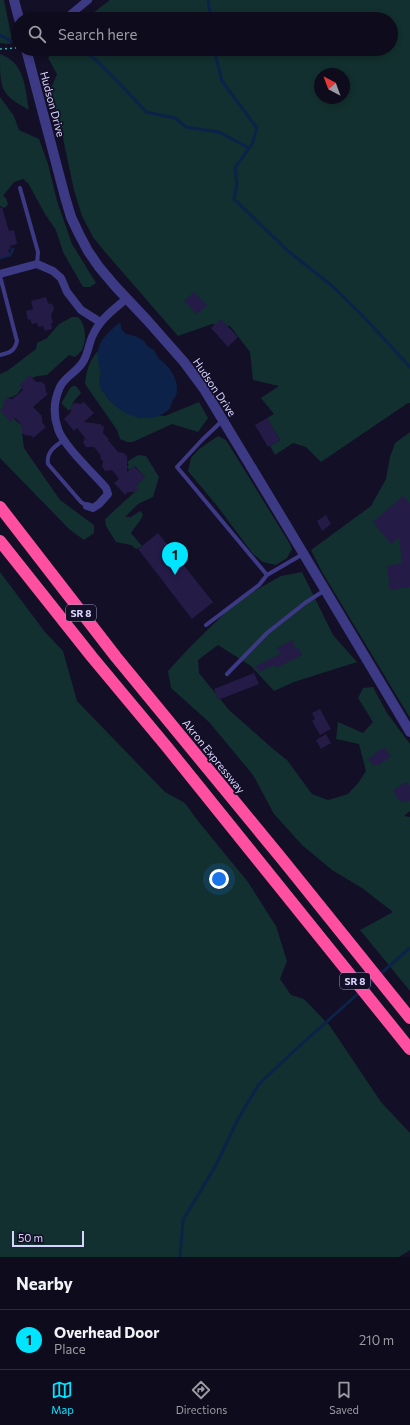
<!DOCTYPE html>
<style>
body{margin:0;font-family:Commissioner,sans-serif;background:#1c1929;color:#f1f3f6}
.compass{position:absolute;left:314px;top:68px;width:36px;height:36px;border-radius:50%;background:#0e0b1c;box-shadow:0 2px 6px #0003;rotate:319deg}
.scale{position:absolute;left:12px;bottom:10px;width:72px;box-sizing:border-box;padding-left:4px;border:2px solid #d9d4ff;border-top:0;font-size:11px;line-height:14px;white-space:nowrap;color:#d9d4ff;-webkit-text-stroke:3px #130f26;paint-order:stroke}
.you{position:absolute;left:219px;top:879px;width:14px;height:14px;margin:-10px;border:3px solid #fff;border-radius:50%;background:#1a73e8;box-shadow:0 0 0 6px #1a73e833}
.badge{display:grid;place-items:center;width:26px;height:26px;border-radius:50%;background:#00e5ff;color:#111;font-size:13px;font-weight:700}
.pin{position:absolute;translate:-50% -33px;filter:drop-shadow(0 1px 2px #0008)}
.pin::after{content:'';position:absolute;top:21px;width:14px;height:12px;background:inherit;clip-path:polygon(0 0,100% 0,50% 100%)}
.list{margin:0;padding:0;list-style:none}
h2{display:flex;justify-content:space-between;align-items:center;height:52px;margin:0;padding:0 16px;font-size:17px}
h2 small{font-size:13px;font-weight:400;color:#9b9ba3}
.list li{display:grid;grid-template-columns:26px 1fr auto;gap:12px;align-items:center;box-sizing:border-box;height:60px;padding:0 16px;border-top:1px solid #2e2b3b}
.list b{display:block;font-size:15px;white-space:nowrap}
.list p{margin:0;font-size:13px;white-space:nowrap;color:#9b9ba3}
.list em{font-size:13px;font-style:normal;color:#9b9ba3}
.icon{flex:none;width:22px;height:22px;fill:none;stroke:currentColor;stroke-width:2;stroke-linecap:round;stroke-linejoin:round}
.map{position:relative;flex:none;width:410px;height:1257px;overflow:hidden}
.search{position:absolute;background:#0e0b1c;box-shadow:0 2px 6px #0003;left:12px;right:12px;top:12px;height:44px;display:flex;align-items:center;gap:10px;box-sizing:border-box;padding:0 14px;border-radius:22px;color:#9b9ba3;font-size:15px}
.sheet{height:112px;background:#0e0b1c}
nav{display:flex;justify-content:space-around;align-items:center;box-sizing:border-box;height:56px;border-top:1px solid #2e2b3b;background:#0e0b1c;font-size:11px;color:#9b9ba3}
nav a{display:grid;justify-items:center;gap:2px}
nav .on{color:#00e5ff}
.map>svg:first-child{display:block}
.green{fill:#12302f;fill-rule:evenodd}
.water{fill:#0c2248}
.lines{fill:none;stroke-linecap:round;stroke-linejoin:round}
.stream{stroke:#0c2248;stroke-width:3}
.building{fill:#241b47}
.path{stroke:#2fb8b0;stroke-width:1.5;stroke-dasharray:2 3;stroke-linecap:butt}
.service{stroke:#3d3a85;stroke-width:4}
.minor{stroke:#3d3a85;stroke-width:8}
.tertiary{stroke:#3d3a85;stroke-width:10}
.motorway{stroke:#ff4fa3;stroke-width:12}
.labels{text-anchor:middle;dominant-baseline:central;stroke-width:3.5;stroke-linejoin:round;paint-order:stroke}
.shield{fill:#130f26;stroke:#9e99be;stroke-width:1}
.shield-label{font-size:10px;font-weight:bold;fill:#d9d4ff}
.street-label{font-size:11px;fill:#d9d4ff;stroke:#130f26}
</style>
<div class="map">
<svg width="410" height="1257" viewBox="0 0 410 1257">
<rect width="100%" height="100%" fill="#130f26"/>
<path class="green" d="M0 0H4L11 35V42L10 44 0 43Z
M110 0H410V403H408L321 462 306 447 293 443 275 455 270 446 280 440 267 418 274 414 261 398 279 386 253 380 250 352 230 326 212 324 178 336 105 252 93 237 82 216 74 190 61 129 50 91 57 74 48 58 55 49H391V19H85ZM320 74H344V98H320Z
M0 54C25 63 25 87 29 110 0 94 0 89 0 54Z
M0 97 14 116 19 130 39 139 48 164 57 201 72 244 96 283 90 287H83L63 252 56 230 45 214 28 183 26 182 24 179 14 182 3 196 6 198 8 204 5 208 0 206Z
M72 317H78C86 325 87 340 82 350 80 353 77 355 75 357L69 355 47 375 37 376 25 381C22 390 17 397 7 398V417L14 419 24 427 22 433 24 448 60 500 94 525V533L84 540 69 529 0 458V374L7 371 36 349 37 343 47 338 59 324Z
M98 351 101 375 99 380C103 397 113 406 129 413 133 415 138 418 143 418 151 418 157 415 165 416L199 402 208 418 198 432 172 424 133 442H127L120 439 117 430 85 384C86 373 89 360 98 351Z
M73 386H76L81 393 74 401 70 410H68L62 404V402L70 388Z
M410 432V718L322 572 311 550 371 506 386 479 390 457 395 443Z
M218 436 226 440 290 544 292 549 287 558 276 565 263 562 253 554 218 507 188 471 191 458 199 449Z
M138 455 146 456 159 477 153 497 138 504 125 517H131L140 511 143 514C141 522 135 526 131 533L142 546 136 549 131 545 116 542 106 526 105 519C116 509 127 499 137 490V485L145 477 135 466 129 470 127 467 129 465 127 462Z
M0 572 45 632 63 651 77 701 165 792 185 803 198 821 248 882 276 926 287 961 280 979 291 995 304 999 330 1026 381 1102 410 1133V1250L399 1257H0Z
M302 572 333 635 357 662 294 682 274 691 251 666 218 645 198 660 199 673 229 710 272 748 287 760 312 794 328 800 348 794 359 782 366 771 359 744 336 739 338 722 363 733 373 722 358 698 363 688 373 687 387 713 410 744V811L404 816 410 817V991L360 930 393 912 362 888 332 870 302 845 274 814 253 775 209 722 171 688 168 671 189 648 237 601 281 576Z"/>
<path class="water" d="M120 322 122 330 126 334C133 335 140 337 145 342 147 345 146 345 149 347 151 349 152 348 154 350 157 355 158 359 163 362 171 369 178 380 177 391 177 395 175 397 173 400 171 404 171 409 166 412 146 426 119 414 107 397 101 389 96 384 101 375 100 368 97 360 98 353 98 340 111 330 120 322Z"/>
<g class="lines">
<path class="stream" d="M208 0 211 19
M0 35 11 41
M82 49 96 60 124 88 146 112 175 118 186 127 219 132 249 148
M214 49 222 81 257 128 252 144 235 168 237 184 234 199 288 251 331 285 362 315 410 367
M50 51H61L66 49
M0 258 10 255 13 249
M378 976 410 948
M365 988 374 980
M180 1257 183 1220 216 1165 237 1121 259 1084 294 1051 361 991"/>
</g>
<path class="building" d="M2 207 9 231 14 230 17 244 10 246 11 249 8 250 10 255 0 258V208Z
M194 292 207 305 197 314 184 301Z
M46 297 48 303 53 305 54 309 51 315 53 323H51L52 329 45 331 43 326 38 327 37 323 32 324 30 319 28 320 26 311 33 309 31 301Z
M221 319 238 337 228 347 211 328Z
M30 375 36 382H42L45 385 46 392 48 394 33 407 42 416V422L46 427 33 438 32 436 25 435 22 433V425L15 418 11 422 0 410 3 407 4 401 7 398 12 399 23 390 19 385Z
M84 402 94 413 84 422 100 424 104 427 103 433 109 439 108 440 118 452 124 453 127 456V472L134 466 145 477 138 484 137 490 134 492H128L125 495 114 483 119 479 112 470 105 471 102 467 103 461 100 458 101 456 94 447H86L83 443 85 438 77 428 74 431 64 419 71 412V406L75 403 81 404Z
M267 418 280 440 268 447 255 425Z
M403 496 410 504V587L390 590 387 566 402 563 399 538 391 544 373 522Z
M326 515 331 524 322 531 317 521Z
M158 533 213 602 192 619 138 549Z
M292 640 296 649 299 648 302 655 276 668 274 665 259 672 256 666 280 654 277 648Z
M254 673 259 684 218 700 214 689Z
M320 709 331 729 320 735 312 721 315 719 312 713Z
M326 734 331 743 321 749 316 740Z
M382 748 383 749 385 748 391 756 379 765 378 764 374 766 368 759Z
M407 782 410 787V800L405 803 403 800 400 802 393 790Z"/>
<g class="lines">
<path class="path" d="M0 49 16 48"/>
<path class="service" d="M20 188 38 252 37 264
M0 276 17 341C15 351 9 353 0 355
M222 421 202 440 177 467 267 575 303 554
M64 440C55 446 46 452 48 464L81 502 87 506
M206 625 259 585 267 575
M227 674 267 633 305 603 325 590"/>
<path class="minor" d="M65 19 88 0
M0 274 37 264 53 271 61 278 67 292 81 310 100 322
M87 506 93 508 99 504 108 494 106 488C94 474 63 445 58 429 53 415 54 400 60 387 65 376 79 371 84 360 88 353 89 344 92 337 99 320 113 310 126 299"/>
<path class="tertiary" d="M14 0 19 19
M26 49 65 197 71 217 79 234 88 251 99 267 115 286 147 320 184 362 204 389 288 528 410 732"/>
<path class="motorway" d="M0 507 116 657 282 859 410 1018
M0 541 92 657 167 747 410 1049"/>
</g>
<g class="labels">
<g class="shield">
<rect x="66" y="605" width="30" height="16" rx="3"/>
<rect x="340" y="973" width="30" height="16" rx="3"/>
</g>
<g class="shield-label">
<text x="81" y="613">SR 8</text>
<text x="355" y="981">SR 8</text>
</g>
<g class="street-label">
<text transform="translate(53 104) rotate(75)">Hudson Drive</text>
<text transform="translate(215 387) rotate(56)">Hudson Drive</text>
<text transform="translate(214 756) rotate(51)">Akron Expressway</text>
</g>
</g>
</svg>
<svg class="compass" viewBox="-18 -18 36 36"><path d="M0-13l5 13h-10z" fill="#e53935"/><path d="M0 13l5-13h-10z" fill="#9b9ba3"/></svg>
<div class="scale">50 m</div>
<div class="you"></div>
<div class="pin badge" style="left:175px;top:575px">1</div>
<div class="search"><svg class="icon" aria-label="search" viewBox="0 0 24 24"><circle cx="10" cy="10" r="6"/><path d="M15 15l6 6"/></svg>Search here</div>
</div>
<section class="sheet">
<h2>Nearby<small></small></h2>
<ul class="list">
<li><span class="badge">1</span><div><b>Overhead Door</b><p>Place</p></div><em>210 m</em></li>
</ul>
</section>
<nav>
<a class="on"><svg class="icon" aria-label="map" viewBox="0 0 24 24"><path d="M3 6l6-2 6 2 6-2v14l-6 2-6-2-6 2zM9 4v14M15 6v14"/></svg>Map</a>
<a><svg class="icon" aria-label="directions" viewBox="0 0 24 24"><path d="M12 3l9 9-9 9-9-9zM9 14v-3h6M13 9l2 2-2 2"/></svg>Directions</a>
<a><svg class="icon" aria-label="saved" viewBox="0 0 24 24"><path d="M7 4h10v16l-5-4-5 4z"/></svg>Saved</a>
</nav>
